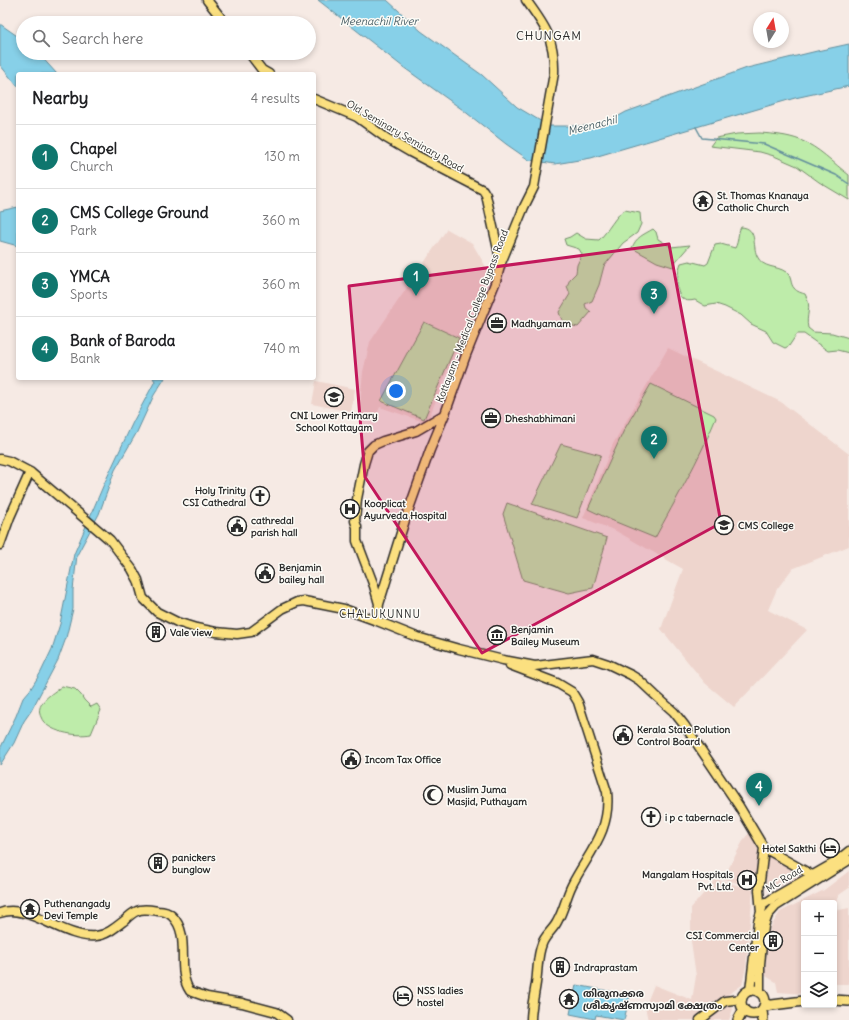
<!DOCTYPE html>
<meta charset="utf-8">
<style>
body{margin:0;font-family:Delius,"Noto Sans Malayalam",sans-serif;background:#f6f6f6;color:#202124}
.controls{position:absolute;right:12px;bottom:12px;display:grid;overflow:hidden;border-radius:4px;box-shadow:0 2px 6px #0003}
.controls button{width:36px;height:36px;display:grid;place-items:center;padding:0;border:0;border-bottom:1px solid #e0e0e0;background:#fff;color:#202124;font:20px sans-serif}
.compass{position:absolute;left:753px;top:12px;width:36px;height:36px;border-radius:50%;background:#fff;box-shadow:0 2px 6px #0003;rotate:11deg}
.you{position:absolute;left:396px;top:391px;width:14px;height:14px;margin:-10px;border:3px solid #fff;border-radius:50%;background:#1a73e8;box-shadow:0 0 0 6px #1a73e833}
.badge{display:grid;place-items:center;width:26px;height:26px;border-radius:50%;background:#0f766e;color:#fff;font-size:13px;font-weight:700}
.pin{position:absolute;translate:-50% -33px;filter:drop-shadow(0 1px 2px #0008)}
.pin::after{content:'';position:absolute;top:21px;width:14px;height:12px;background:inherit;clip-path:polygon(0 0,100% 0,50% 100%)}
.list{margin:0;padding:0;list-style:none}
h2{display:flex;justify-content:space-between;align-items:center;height:52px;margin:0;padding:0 16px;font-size:17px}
h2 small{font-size:13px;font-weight:400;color:#757577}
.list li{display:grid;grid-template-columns:26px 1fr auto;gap:12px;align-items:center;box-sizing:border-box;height:64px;padding:0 16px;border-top:1px solid #e0e0e0}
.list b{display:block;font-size:15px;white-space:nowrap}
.list p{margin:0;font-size:13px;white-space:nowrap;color:#757577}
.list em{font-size:13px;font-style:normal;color:#757577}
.icon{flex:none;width:22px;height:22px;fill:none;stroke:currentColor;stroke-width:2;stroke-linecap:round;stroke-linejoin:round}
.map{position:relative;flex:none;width:849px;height:1020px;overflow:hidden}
.search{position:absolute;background:#fff;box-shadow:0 2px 6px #0003;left:16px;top:16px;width:300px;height:44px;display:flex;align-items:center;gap:10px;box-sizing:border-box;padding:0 14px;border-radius:22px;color:#757577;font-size:15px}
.panel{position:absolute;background:#fff;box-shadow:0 2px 6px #0003;left:16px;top:72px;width:300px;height:308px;border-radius:4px}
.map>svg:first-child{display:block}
.built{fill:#eed5cd}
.green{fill:#beecaa;stroke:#748c6a}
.water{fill:#87d0e8;stroke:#628e9c}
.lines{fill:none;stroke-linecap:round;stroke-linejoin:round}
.stream{stroke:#628e9c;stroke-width:1.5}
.major-casing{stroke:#2b2b2b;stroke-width:11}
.highway-casing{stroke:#2b2b2b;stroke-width:12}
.major{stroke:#fbe080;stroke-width:8}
.highway{stroke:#fbe080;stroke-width:9}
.marked{fill:#c2185b;fill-opacity:0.2;stroke:#c2185b;stroke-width:3;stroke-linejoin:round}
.labels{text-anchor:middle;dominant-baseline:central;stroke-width:3;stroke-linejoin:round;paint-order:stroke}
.street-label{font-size:10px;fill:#2b2b2b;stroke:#fdfcf7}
.poi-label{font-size:10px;font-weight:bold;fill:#2b2b2b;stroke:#fdfcf7;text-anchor:start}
.water-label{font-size:11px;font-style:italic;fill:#475d64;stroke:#fdfcf7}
.neighbourhood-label{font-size:11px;letter-spacing:1px;fill:#2b2b2b;stroke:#fdfcf7}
.quarter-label{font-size:12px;letter-spacing:1px;fill:#2b2b2b;stroke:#fdfcf7}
</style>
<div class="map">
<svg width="849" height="1020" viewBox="0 0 849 1020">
<rect width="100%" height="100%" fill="#f6eae4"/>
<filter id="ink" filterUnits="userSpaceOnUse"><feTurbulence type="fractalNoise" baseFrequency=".025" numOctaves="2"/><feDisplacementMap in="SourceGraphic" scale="8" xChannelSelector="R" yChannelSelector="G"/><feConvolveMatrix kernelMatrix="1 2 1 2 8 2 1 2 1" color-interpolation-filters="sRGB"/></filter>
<g filter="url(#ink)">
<path class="built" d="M447 229 472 243 489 272 477 297 427 423 380 407 374 421 359 414 363 372 370 342Z
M668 348 781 402 849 454V546L792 569 777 589 768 610 807 630 734 707 705 683 661 629 683 569 616 531 583 518 613 444Z
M316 381 355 389 351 412 312 404Z
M750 832 760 850 756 888 723 879 744 839Z
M768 853 794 867 801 874 799 877 776 888 768 889 766 878Z
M849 871V888L839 895 834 906V903H804V994L778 992 776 982 764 975 770 928 780 912 824 890Z
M716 879 753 890 746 967 742 985 729 994 694 1020H648L645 1007 654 985 692 1000 696 976 691 941V908Z
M849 908V984H834V911Z
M729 1003 733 1009 729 1020H705Z"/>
<path class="green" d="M760 133C773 134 787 135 800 140 819 147 833 163 849 175V200L819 182 797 166 774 156 760 152 710 146 716 138 737 134Z
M625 210 640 213 641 224 637 233 623 243 604 266 599 285 592 301 585 304 586 308 591 312 578 327C567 325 562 324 559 312L570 294 567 286 570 279 576 273 577 265 582 254 579 249 566 245 564 239 570 237 576 233 586 239 599 240C607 233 617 213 625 210Z
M741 227C758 228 752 245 757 256 763 269 776 265 786 272 792 276 790 284 794 288 797 292 802 293 805 294 813 308 805 315 808 328L813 332 832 333 849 338V353L837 350 828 351 804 334H797L789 346 785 348 773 342 766 331 751 324 741 315 725 307 716 304 705 306 695 300C672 306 676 276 681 263L689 261 705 265 708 263 715 245 721 244 735 248C739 241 737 234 741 227Z
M653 229 656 232 658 239 671 247 690 245 676 261 673 267 657 262 632 248C636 237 643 235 653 229Z
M424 322 459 338 424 419 381 401Z
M651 384 714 415 716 418C699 460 676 499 655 538L611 520 588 509 624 430Z
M561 444 601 455 577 518 532 504Z
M507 503 607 538 593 588 569 593 523 580 503 514Z
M62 686 75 689 81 695 84 700 91 707 97 704 101 710 91 734C77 737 46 732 41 717 39 713 39 709 41 705 45 697 56 691 62 686Z"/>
<path class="water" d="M318 0H387L421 31 482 75 517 107 549 126H601L626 112 747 68 817 51 849 44V86L795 98 591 158 555 164 529 160 506 144 463 110 403 67Z
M0 24 23 40V53H38L57 74H18V87L0 65Z
M18 207V246L0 241V211Z
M153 378H165L154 395 137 432 115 470 99 514 77 555 73 590V609L66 638 58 660 31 711 24 721 14 743 0 765V749L16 716 23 698 30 690 41 672 52 649 60 624 74 554 104 484 133 422 155 381Z
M576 985 630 995 624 1020 596 1015 595 1019 570 1014Z"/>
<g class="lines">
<path class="stream" d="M696 127 702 138 764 144 836 175 849 184"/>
<defs>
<path id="major" d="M207 0 225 23
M249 53 262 70 269 74
M314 99 357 117 386 138 410 152 483 190 486 195 501 263
M0 459 9 461 30 472 110 540 132 569 138 580 143 598 157 612 177 622 196 628 216 632 237 634 251 632 282 609 297 602 304 601 344 609 377 621 417 637 459 649 503 660 535 666 593 659 608 664 631 675 639 680 655 695 674 712 685 726 739 806 764 848 759 890 761 913
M0 545 10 517 30 472
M379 604 405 520 430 450 445 414 466 355 496 281 501 263 524 207 534 187 554 73C555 39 545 26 526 0
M377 621 379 604 374 586 357 541V527L355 521 357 499 364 464 368 451 374 445 383 441 416 431 445 414
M510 665 557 683 572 692 578 702 607 792C611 832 589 852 572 885 566 897 564 910 557 922 553 930 545 935 542 944 538 954 538 964 537 974 536 990 531 1005 531 1020
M764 848 812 875
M0 913C28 902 65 940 96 936 107 935 116 927 125 920 128 917 132 913 137 911 143 908 152 910 158 911 163 911 168 912 172 916 192 935 175 970 190 991L207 997 242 1003 276 1012 287 1020
M750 991 758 922 763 905 773 898 834 863 849 851
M760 993V964L764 926 768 915 776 906 849 860
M700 1020 725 1001 742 999"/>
<path id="highway" d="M741 1002a12 12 0 1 1 24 0a12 12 0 1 1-24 0Z
M834 1000 849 1001
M764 1006 804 1001
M762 1010 763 1020
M738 1020 744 1009"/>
</defs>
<use href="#major" class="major-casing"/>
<use href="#highway" class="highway-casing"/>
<use href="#major" class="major"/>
<use href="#highway" class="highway"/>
</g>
</g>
<path class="marked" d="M669 244 721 523 482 653 365 477 349 286Z"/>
<defs>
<symbol id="temple-ring" viewBox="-11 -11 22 22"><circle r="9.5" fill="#fdfcf7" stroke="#2b2b2b" stroke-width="1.5"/><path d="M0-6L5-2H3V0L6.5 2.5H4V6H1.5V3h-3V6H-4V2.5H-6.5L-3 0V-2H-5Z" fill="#2b2b2b"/></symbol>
<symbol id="office-ring" viewBox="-11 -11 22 22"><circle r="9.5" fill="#fdfcf7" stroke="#2b2b2b" stroke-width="1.5"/><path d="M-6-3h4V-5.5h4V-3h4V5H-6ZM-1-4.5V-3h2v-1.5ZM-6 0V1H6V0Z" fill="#2b2b2b"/></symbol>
<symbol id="school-ring" viewBox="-11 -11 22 22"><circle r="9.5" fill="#fdfcf7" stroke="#2b2b2b" stroke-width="1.5"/><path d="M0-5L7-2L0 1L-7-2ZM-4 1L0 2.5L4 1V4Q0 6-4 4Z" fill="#2b2b2b"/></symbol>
<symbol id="church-ring" viewBox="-11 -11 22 22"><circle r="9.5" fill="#fdfcf7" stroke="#2b2b2b" stroke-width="1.5"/><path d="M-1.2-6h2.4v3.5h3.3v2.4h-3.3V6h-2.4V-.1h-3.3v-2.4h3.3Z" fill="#2b2b2b"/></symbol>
<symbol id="hospital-ring" viewBox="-11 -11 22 22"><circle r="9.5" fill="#fdfcf7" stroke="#2b2b2b" stroke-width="1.5"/><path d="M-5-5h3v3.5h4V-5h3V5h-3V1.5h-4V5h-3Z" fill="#2b2b2b"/></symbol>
<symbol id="university-ring" viewBox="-11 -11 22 22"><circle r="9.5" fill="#fdfcf7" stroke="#2b2b2b" stroke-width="1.5"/><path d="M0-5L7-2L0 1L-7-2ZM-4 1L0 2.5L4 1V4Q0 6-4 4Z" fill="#2b2b2b"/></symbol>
<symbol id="civic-ring" viewBox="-11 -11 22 22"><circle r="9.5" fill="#fdfcf7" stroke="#2b2b2b" stroke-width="1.5"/><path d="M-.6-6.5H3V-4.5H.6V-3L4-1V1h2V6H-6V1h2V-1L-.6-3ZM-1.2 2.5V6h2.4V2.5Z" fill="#2b2b2b"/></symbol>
<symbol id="building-ring" viewBox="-11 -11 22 22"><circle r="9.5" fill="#fdfcf7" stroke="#2b2b2b" stroke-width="1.5"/><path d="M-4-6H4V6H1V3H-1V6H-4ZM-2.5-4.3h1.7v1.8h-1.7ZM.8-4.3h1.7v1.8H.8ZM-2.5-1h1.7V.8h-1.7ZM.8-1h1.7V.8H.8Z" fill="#2b2b2b"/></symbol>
<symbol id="museum-ring" viewBox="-11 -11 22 22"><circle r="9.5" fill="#fdfcf7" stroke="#2b2b2b" stroke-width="1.5"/><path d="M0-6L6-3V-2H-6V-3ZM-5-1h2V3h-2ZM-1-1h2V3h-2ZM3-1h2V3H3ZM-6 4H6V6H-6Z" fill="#2b2b2b"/></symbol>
<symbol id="mosque-ring" viewBox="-11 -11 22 22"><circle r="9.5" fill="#fdfcf7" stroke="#2b2b2b" stroke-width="1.5"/><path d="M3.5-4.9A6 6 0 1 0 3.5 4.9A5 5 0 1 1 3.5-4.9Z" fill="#2b2b2b"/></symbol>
<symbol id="hotel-ring" viewBox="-11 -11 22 22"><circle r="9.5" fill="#fdfcf7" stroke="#2b2b2b" stroke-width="1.5"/><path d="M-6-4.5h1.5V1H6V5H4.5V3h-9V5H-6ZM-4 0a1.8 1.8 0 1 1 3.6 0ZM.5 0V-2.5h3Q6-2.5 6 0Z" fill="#2b2b2b"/></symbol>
</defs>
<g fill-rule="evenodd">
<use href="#temple-ring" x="692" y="190" width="22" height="22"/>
<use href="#office-ring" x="486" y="312" width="22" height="22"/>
<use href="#school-ring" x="323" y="386" width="22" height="22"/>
<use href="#office-ring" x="480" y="407" width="22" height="22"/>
<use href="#church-ring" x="249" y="485" width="22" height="22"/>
<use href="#hospital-ring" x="339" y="498" width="22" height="22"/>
<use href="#university-ring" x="713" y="514" width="22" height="22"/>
<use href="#civic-ring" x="226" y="515" width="22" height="22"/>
<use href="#civic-ring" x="254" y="562" width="22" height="22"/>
<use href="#building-ring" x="145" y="621" width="22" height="22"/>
<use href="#museum-ring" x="486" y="624" width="22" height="22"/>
<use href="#civic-ring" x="612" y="724" width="22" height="22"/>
<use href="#civic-ring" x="340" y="748" width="22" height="22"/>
<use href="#mosque-ring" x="422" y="784" width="22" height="22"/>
<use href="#church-ring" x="640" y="806" width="22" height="22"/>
<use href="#hotel-ring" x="819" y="837" width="22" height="22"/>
<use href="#building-ring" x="147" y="852" width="22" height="22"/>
<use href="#hospital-ring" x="736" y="869" width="22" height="22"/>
<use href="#temple-ring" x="19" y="898" width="22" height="22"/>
<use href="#building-ring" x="762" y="930" width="22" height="22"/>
<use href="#building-ring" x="549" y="956" width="22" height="22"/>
<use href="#hotel-ring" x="392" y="985" width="22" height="22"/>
<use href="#temple-ring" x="558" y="988" width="22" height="22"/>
</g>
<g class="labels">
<g class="street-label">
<text transform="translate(405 136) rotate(30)">Old Seminary Seminary Road</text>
<text transform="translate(472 316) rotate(-69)">Kottayam - Medical College Bypass Road</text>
<text transform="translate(784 879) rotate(-31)">MC Road</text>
</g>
<g class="poi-label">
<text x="717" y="195">St. Thomas Knanaya<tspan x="717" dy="12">Catholic Church</tspan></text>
<text x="511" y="323">Madhyamam</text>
<text x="334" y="415" text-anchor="middle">CNI Lower Primary<tspan x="334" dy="12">School Kottayam</tspan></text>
<text x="505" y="418">Dheshabhimani</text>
<text x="246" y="490" text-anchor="end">Holy Trinity<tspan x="246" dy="12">CSI Cathedral</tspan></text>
<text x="364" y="503">Kooplicat<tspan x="364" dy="12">Ayurveda Hospital</tspan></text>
<text x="251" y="520">cathredal<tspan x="251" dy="12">parish hall</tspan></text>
<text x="738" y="525">CMS College</text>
<text x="279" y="567">Benjamin<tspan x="279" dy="12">bailey hall</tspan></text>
<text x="511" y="629">Benjamin<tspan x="511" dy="12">Bailey Museum</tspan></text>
<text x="170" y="632">Vale view</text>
<text x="637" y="729">Kerala State Polution<tspan x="637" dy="12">Control Board</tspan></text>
<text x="365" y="759">Incom Tax Office</text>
<text x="447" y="789">Muslim Juma<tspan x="447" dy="12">Masjid, Puthayam</tspan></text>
<text x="665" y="817">i p c tabernacle</text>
<text x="816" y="848" text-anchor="end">Hotel Sakthi</text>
<text x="172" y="857">panickers<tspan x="172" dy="12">bunglow</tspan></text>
<text x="733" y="874" text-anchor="end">Mangalam Hospitals<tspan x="733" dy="12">Pvt. Ltd.</tspan></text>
<text x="44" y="903">Puthenangady<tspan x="44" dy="12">Devi Temple</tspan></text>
<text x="759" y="935" text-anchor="end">CSI Commercial<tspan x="759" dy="12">Center</tspan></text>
<text x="574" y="967">Indraprastam</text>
<text x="417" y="990">NSS ladies<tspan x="417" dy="12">hostel</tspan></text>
<text x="583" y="993">തിരുനക്കര<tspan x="583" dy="12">ശ്രീകൃഷ്ണസ്വാമി ക്ഷേത്രം</tspan></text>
</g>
<g class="water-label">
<text x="379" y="21">Meenachil River</text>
<text transform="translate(592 125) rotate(-14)">Meenachil</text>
</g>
<g class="neighbourhood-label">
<text x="380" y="614">CHALUKUNNU</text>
</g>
<g class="quarter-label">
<text x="549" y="35">CHUNGAM</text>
</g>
</g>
</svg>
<div class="controls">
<button>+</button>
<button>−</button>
<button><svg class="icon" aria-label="layers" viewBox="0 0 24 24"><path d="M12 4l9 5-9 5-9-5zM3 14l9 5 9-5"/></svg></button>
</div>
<svg class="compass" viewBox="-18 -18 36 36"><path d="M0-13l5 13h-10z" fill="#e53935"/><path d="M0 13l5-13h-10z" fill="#757577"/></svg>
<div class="you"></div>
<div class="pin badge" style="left:416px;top:296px">1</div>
<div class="pin badge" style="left:654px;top:459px">2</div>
<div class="pin badge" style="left:654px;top:314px">3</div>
<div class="pin badge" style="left:759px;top:806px">4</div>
<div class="search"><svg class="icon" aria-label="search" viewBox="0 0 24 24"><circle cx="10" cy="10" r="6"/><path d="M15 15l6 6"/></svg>Search here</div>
<section class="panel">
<h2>Nearby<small>4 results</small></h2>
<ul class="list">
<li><span class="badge">1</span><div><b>Chapel</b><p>Church</p></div><em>130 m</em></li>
<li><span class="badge">2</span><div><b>CMS College Ground</b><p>Park</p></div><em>360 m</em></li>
<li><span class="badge">3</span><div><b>YMCA</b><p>Sports</p></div><em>360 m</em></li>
<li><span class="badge">4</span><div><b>Bank of Baroda</b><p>Bank</p></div><em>740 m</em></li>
</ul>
</section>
</div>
